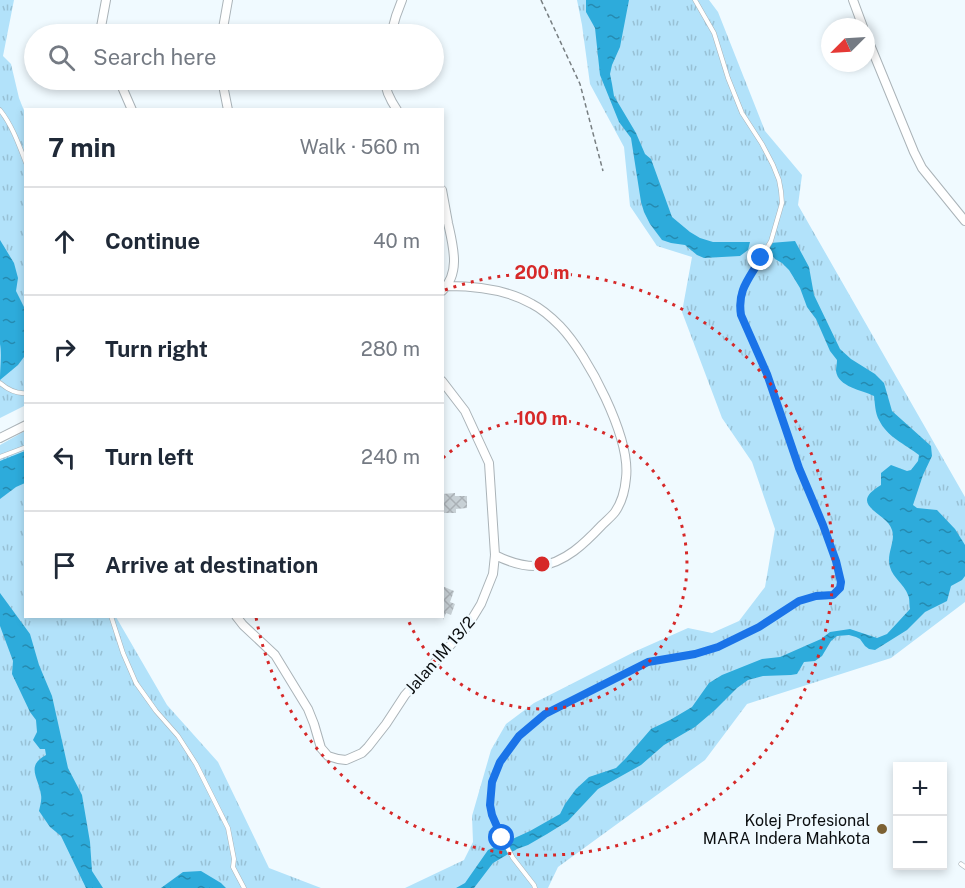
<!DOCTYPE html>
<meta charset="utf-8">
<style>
body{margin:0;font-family:"Public Sans",sans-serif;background:#f2f2f3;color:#1f2937}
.controls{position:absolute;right:18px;bottom:18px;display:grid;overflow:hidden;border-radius:0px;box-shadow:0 3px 9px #0003}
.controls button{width:54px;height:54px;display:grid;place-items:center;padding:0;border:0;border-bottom:2px solid #e0e1e3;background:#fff;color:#1f2937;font:30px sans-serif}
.compass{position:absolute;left:821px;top:18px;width:54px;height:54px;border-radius:50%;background:#fff;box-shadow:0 3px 9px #0003;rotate:246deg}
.stop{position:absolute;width:18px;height:18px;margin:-14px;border:4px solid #1a73e8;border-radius:50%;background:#fff}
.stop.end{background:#1a73e8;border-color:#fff;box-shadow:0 2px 6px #0008}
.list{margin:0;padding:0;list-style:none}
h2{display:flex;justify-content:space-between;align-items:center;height:78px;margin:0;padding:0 24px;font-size:26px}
h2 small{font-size:20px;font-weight:400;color:#747a83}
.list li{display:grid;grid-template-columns:39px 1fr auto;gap:18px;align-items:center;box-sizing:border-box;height:108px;padding:0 24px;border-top:2px solid #e0e1e3}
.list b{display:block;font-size:22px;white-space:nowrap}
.list em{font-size:20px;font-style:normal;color:#747a83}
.icon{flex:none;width:33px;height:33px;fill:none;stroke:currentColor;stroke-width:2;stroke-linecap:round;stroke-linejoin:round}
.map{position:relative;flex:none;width:965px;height:888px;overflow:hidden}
.search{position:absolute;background:#fff;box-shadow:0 3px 9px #0003;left:24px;top:24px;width:420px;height:66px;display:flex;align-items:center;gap:15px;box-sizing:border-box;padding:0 21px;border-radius:33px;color:#747a83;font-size:22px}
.panel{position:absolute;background:#fff;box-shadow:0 3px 9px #0003;left:24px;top:108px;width:420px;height:510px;border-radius:0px}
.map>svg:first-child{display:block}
.grass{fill:url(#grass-tufts)}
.water{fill:url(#water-ripples)}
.building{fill:url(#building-cross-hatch)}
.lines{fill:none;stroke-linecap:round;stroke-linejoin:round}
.service-casing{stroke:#aab3b8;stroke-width:5}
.minor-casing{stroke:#aab3b8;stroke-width:10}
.path{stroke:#787f82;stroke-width:1.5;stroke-dasharray:4.5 3;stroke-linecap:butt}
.service{stroke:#fff;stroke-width:4}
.minor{stroke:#fff;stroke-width:8}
.route{stroke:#1a73e8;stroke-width:8}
.ring{fill:none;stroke:#d62828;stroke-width:3;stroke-dasharray:3 6}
.poi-dot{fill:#7c6133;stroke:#f0faff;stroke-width:2}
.labels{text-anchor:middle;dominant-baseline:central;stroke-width:5;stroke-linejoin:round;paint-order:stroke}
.street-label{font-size:16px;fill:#0b0e10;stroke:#f0faff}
.poi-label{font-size:16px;fill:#0b0e10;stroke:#f0faff;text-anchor:end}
.centre{fill:#d62828;stroke:#f0faff;stroke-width:3}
.ring-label{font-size:18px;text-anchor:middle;font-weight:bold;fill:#d62828;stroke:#f0faff;stroke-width:5;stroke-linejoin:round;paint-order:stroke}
</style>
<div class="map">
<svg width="965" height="888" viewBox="0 0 965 888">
<defs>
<pattern id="grass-tufts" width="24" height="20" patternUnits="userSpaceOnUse" patternTransform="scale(1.5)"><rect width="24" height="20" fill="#b2e2fa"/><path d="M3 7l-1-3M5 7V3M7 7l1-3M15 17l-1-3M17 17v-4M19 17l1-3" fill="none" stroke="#98c1d5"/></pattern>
<pattern id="water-ripples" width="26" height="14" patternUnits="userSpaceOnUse" patternTransform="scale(1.5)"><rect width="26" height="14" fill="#2dabdb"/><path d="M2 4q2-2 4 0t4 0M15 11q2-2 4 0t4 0" fill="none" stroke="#258ab0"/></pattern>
<pattern id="building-cross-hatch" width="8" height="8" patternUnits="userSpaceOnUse" patternTransform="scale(1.5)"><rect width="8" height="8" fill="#c7d0d5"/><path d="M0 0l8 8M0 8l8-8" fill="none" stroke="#aab1b6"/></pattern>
</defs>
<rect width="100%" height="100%" fill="#f0faff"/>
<path class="grass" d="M0 0H14L3 56 11 64 19 98 25 113 26 405 0 418Z
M577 0H709L718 12 765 131 802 175 798 205 965 497V602L891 658 747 704 705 760 558 867 548 888H405L464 860 473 842 472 816 491 750 506 724 534 703 636 651 688 628 712 633 739 621 765 587 775 529 752 462 722 418 682 312 692 257 657 246 630 206 624 147 590 84 582 25Z
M25 431 26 616 116 617 167 705 218 762 269 868 321 888H0V445Z"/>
<path class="water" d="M586 0H629L620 47 612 65 610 74 612 84 614 96 636 133 645 154 651 159 672 217 690 232 700 238 713 242H750L748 250 740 256 704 258 697 255 685 245 671 243 662 240 650 224 644 212 641 202 631 138 619 122 600 75 595 28 586 12Z
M0 240 14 263 18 278 16 291 26 311 24 357 18 365 0 380C0 370 2 353 0 344Z
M795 241 809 267 814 295 840 349 851 359 875 374 884 383 892 411 931 446 932 456 923 475 913 505 917 508 937 510 955 529 965 545V576L962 580 951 586 947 601 925 612 907 630 875 650 869 649 865 646 860 639 856 637 849 635 837 636 831 641 822 656 815 661 804 662 797 674 791 675 763 676 748 680 737 688 715 710 695 727 664 745 641 765 598 789 568 821 547 834 528 845 517 849 493 863 474 888H456L465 883 488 850 530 831 560 814 565 804 576 789 589 777 616 768 626 758 651 729 670 720 692 707 709 683 722 675 762 659 780 657 821 639 830 632 850 629 877 638 887 634 910 609C909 604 910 599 908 595 904 584 893 578 890 567 886 554 896 541 892 530 887 512 846 506 881 485V473L891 465 907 471 911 470 918 461 919 455C905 444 887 437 879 420 875 413 875 403 874 396 862 390 838 387 836 371 836 367 837 364 837 360L830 351 816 319 807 307 800 288 789 270 782 263 775 259 767 249 770 243Z
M25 451V483L16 487 0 499V461Z
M0 593 30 634 39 665 52 696 68 768 82 795 90 842 92 871 103 888H86L61 836 50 827 39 811C40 806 42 800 41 795 39 778 25 766 46 755L45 749H40L33 740 37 732 36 720 30 712 12 674 13 661 0 626Z
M201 871 221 883 226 888H161L183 872Z"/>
<path class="building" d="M455 493V496H467V508L456 509V513H442V494Z
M442 586 454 591 450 602 455 604 451 615 446 613 443 620Z"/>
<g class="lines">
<defs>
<path id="service" d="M0 110C12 125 19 145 26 163
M0 383C7 389 16 394 26 393
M0 457 26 447
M111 616 123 653 136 683 156 711 178 736 196 764 228 828 234 859 233 867 244 888
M961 864 965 867
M535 888 534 885 513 858 502 838 492 815 490 805 492 781 500 762 519 736 545 714 648 662 695 654 718 647 759 627 799 601 816 595 822 596 833 595 840 588 841 582 836 561 823 525 799 467 767 374 741 315 739 305 741 292 771 241 782 203 781 191 779 180 773 165 762 144 742 113 728 78 714 33 695 0"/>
<path id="minor" d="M853 0 863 27
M103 34 101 27 106 0
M222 34 228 0
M391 34 396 16 402 0
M866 35 914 152 922 168 965 221
M119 80 132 110
M222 80 228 110
M385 80C385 90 391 101 397 110
M442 190C444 201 446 212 448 223 453 246 461 273 442 291
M448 286C476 286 508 290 532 304 542 309 552 318 560 326 588 355 631 438 626 478 625 490 622 502 615 512 611 517 606 521 602 525 585 543 565 563 539 566 523 567 509 562 495 555
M0 438 26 425
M236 616 243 625 275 655 308 709 314 724 321 748 328 756 338 759 346 760 362 753 368 747 386 724 405 695 467 627 481 604 493 574 495 555 489 463 465 411 442 381"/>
</defs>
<use href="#service" class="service-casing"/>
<use href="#minor" class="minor-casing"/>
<path class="path" d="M541 0 580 84 603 171"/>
<use href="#service" class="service"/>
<use href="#minor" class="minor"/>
</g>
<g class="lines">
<path class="route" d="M502 838 492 815 490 805 492 782 500 762 519 736 545 714 648 662 695 654 718 647 759 627 799 601 816 596 833 595 840 588 841 582 836 561 823 525 799 468 767 374 741 315C737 290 749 279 761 258"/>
</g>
<g class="ring">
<path d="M443 458A145 145 0 1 1 407 617"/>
<path d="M445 290A291 291 0 1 1 256 617"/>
</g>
<circle class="poi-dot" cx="882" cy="829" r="6"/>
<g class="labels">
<g class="street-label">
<text transform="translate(440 655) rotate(-49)">Jalan IM 13/2</text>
</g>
<g class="poi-label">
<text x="870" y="820">Kolej Profesional<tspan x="870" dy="18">MARA Indera Mahkota</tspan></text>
</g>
</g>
<circle cx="542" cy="564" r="9" class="centre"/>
<g class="ring-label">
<text x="542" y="279">200 m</text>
<text x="542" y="425">100 m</text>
</g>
</svg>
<div class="controls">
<button>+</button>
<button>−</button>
</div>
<svg class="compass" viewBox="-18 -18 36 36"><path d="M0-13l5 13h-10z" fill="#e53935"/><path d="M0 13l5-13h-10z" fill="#747a83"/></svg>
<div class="stop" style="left:502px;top:838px"></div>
<div class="stop end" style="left:761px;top:258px"></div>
<div class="search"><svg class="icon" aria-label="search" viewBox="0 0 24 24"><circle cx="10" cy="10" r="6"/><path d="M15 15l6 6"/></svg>Search here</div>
<section class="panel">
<h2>7 min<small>Walk · 560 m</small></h2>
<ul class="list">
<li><svg class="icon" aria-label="ahead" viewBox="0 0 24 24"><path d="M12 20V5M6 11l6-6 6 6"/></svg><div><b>Continue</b></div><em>40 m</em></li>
<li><svg class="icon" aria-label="right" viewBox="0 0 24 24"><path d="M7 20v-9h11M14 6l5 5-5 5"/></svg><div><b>Turn right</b></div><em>280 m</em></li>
<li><svg class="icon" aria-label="left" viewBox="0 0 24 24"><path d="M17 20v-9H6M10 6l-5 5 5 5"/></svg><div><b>Turn left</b></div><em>240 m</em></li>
<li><svg class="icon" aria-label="arrive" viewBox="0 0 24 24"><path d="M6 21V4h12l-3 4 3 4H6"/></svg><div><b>Arrive at destination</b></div></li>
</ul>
</section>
</div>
